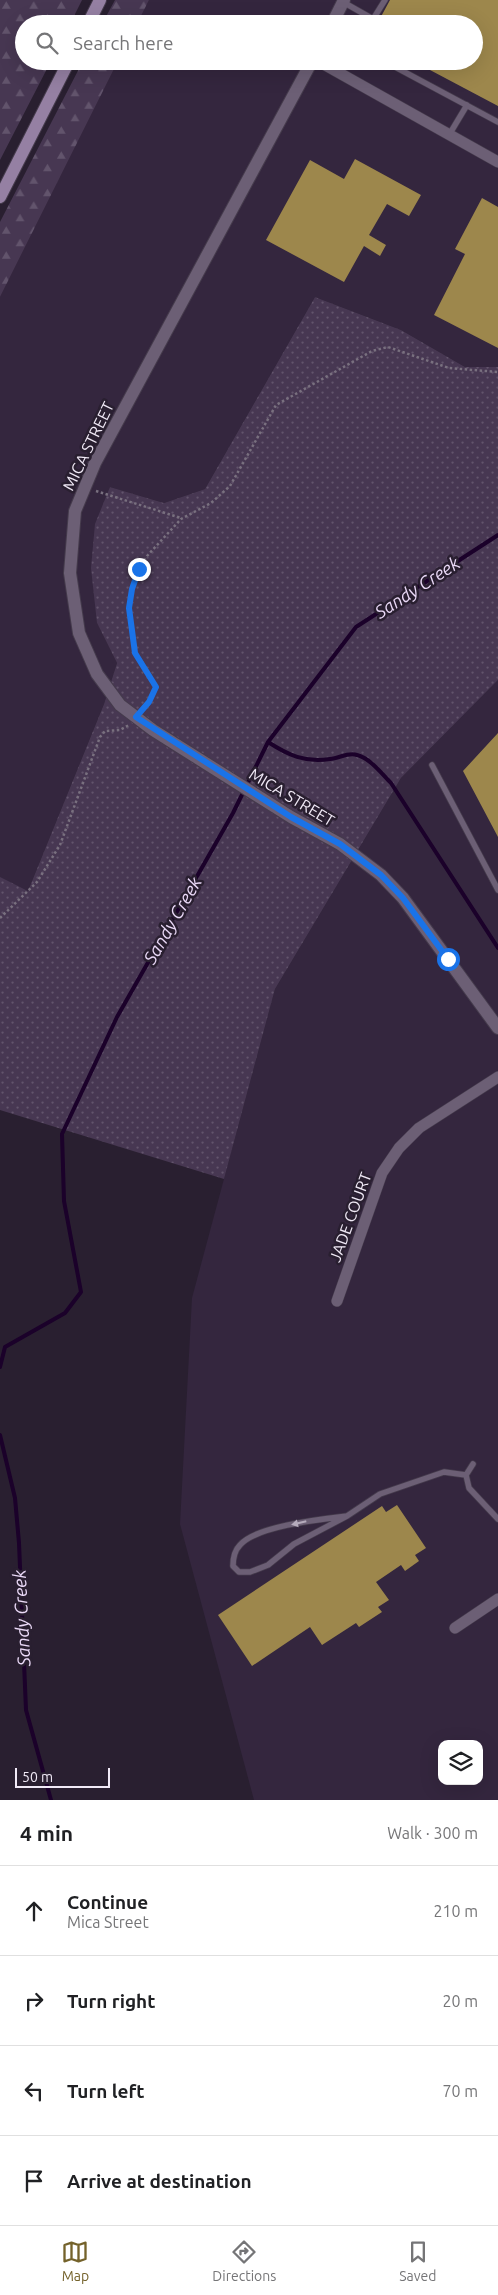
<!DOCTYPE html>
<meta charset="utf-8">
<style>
body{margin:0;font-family:Ubuntu,sans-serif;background:#f2f2f2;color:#202124}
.controls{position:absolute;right:15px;bottom:15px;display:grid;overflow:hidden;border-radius:10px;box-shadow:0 5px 20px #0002}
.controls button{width:45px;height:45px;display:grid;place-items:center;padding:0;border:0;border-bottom:1px solid #e0e0e0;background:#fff;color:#202124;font:25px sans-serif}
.scale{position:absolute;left:15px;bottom:12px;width:95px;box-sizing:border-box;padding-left:5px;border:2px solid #f1eaf7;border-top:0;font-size:14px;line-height:18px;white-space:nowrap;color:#f1eaf7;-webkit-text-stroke:4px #291f30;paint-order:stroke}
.stop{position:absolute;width:15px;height:15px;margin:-11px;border:4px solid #1a73e8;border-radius:50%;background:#fff}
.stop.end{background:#1a73e8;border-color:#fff;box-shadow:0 1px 5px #0008}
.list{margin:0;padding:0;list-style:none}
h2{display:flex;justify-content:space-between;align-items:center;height:65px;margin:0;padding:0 20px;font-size:21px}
h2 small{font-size:16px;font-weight:400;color:#757577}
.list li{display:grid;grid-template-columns:32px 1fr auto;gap:15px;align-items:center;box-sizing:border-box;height:90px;padding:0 20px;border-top:1px solid #e0e0e0}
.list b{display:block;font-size:19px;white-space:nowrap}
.list p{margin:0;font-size:16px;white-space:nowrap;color:#757577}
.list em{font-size:16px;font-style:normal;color:#757577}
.icon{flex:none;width:28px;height:28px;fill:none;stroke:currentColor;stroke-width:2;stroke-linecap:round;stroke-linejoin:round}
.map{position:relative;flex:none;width:498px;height:1800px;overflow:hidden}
.search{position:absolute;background:#fff;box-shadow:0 5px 20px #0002;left:15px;right:15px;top:15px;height:55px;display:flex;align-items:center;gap:12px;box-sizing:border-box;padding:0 18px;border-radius:28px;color:#757577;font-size:19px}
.sheet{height:425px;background:#fff}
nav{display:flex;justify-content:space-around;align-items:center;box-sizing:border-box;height:70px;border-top:1px solid #e0e0e0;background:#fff;font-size:14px;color:#757577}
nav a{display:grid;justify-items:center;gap:2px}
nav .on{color:#74622b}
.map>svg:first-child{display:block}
.built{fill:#34263e;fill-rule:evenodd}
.forest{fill:url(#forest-firs)}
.park{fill:url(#park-dots)}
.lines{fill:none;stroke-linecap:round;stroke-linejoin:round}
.stream{stroke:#1b012a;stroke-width:4}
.building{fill:#9d874c}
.service-casing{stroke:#453b4c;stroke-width:7}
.minor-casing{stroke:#453b4c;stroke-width:12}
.tertiary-casing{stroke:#453b4c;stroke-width:14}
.secondary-casing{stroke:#453b4c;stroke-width:14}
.path{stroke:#79707f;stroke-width:2.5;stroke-dasharray:2.5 2.5;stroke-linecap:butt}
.service{stroke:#6c5f75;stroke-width:5.5}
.minor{stroke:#6c5f75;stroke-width:11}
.tertiary{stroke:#6c5f75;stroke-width:12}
.secondary{stroke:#9580a3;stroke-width:12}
.oneway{fill:#b5abbc}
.route{stroke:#1a73e8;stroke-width:6}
.labels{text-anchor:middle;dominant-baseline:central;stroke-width:5;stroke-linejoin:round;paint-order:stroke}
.street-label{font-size:16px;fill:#f1eaf7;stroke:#291f30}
.water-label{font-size:18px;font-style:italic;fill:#ead9f7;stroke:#291f30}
</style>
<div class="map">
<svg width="498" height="1800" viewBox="0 0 498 1800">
<defs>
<pattern id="forest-firs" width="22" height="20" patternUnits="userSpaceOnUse" patternTransform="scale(1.25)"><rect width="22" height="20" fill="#473752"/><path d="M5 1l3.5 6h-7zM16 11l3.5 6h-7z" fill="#62546c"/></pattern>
<pattern id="park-dots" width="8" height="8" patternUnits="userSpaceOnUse" patternTransform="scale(1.25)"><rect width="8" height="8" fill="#473752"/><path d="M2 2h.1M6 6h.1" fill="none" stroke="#62546c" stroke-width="1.8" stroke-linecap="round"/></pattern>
</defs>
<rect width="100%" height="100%" fill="#291f30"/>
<path class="built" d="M149 0H498V367H465L401 330 315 297 205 489 164 503 110 487 97 623 117 663 104 704 28 891 0 878V297L118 61H474V24H137Z
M498 680V1800H254L180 1524 192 1298 275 989 401 778ZM442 1744H479V1781H442Z"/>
<path class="forest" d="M0 0H82L70 24H24V61H51L0 160Z
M115 0H149L137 24H102Z
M83 61H118L0 297V222Z"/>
<path class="park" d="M315 297 401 330 465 367H498V680L401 778 275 989 224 1179 0 1110V877L28 891 104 704 117 663 97 623 91 568 95 524 110 487 164 503 205 489Z"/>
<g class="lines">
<path class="stream" d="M268 742C288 755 305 763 330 759 340 758 348 752 357 755 370 758 382 774 391 783L498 948
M0 1367 5 1347 65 1313 81 1292 64 1201 62 1134 117 1017 233 813 268 742 356 627 498 535
M0 1435 15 1498 19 1543 26 1710 51 1800"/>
</g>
<path class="building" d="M390 0H498V106L413 61H474V24H377Z
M355 159 421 195 409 216 387 204 369 235 386 245 380 256 364 246 344 282 266 240 310 160 344 179Z
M482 198 498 207V348L434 315 465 254 455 249Z
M498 733V837L463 771Z
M397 1505 426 1548 415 1555 419 1561 405 1571 401 1565 376 1582 389 1600 378 1607 382 1612 359 1627 356 1623 322 1645 310 1627 252 1666 218 1615 382 1506 386 1512Z"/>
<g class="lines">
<defs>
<path id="service" d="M343 2 373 19
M370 24 385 0
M384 61 498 122
M449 135 467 105
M432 765 498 890
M473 1464 466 1475 469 1488 498 1519
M347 1516C322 1519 256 1526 240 1545 235 1550 233 1559 233 1566L239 1572H250L268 1565 294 1544 347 1516 380 1494 444 1472 466 1475"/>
<path id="minor" d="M318 61 498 162
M337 1301 382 1173 399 1148 419 1128 498 1077
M455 1628 498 1599"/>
<path id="tertiary" d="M332 24 344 0
M312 61 95 463 75 511 70 573 79 633 97 674 120 705 153 730 291 817 340 844 381 875 403 898 498 1028"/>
<path id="secondary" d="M88 24 100 0
M0 197 69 61"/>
</defs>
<use href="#service" class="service-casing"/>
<use href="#minor" class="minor-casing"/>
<use href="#tertiary" class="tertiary-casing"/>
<use href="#secondary" class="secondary-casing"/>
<path class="path" d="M96 491 181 518
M144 708 156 687 135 653 129 608 132 589 139 569 147 556 181 519 211 503 230 486 276 405 372 351 388 347 449 368 498 372
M0 918 37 882 60 845 100 737 105 731 120 730 129 725"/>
<use href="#service" class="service"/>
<use href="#minor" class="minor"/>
<use href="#tertiary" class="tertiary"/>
<use href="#secondary" class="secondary"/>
</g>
<defs><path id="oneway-solid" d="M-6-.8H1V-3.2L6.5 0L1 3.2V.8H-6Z" transform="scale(1.25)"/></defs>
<use class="oneway" href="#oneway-solid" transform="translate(299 1523) rotate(167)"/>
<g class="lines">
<path class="route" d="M139 569 132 589 129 608 135 653 156 687 149 702 136 717 291 817 340 844 381 875 403 898 448 959"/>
</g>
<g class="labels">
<g class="street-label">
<text transform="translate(88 446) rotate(-64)">MICA STREET</text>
<text transform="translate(292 797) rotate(31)">MICA STREET</text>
<text transform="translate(350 1217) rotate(-70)">JADE COURT</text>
</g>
<g class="water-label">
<text transform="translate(417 587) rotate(-33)">Sandy Creek</text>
<text transform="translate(172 920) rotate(-60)">Sandy Creek</text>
<text transform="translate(21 1618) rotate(-93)">Sandy Creek</text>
</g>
</g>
</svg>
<div class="controls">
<button><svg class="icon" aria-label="layers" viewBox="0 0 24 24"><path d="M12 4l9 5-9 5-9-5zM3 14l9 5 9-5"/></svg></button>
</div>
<div class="scale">50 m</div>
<div class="stop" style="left:448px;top:959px"></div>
<div class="stop end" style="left:139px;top:569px"></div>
<div class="search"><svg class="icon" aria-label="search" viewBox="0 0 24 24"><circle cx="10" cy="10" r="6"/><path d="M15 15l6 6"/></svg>Search here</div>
</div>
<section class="sheet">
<h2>4 min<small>Walk · 300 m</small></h2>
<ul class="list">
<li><svg class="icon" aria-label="ahead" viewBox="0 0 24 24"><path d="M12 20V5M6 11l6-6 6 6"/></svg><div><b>Continue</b><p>Mica Street</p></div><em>210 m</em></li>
<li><svg class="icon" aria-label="right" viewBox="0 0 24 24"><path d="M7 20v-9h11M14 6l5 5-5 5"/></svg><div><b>Turn right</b></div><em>20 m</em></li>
<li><svg class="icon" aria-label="left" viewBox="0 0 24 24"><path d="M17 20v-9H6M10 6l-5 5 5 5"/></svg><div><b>Turn left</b></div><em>70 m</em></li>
<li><svg class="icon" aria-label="arrive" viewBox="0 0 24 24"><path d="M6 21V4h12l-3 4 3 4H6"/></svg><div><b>Arrive at destination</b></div></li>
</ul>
</section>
<nav>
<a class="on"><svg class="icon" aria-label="map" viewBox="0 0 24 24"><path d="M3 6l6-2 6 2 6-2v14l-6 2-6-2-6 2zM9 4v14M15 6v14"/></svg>Map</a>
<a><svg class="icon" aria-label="directions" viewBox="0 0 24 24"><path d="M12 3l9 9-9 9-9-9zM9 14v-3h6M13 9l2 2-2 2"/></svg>Directions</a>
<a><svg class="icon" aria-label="saved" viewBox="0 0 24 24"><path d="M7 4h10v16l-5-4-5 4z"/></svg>Saved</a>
</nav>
